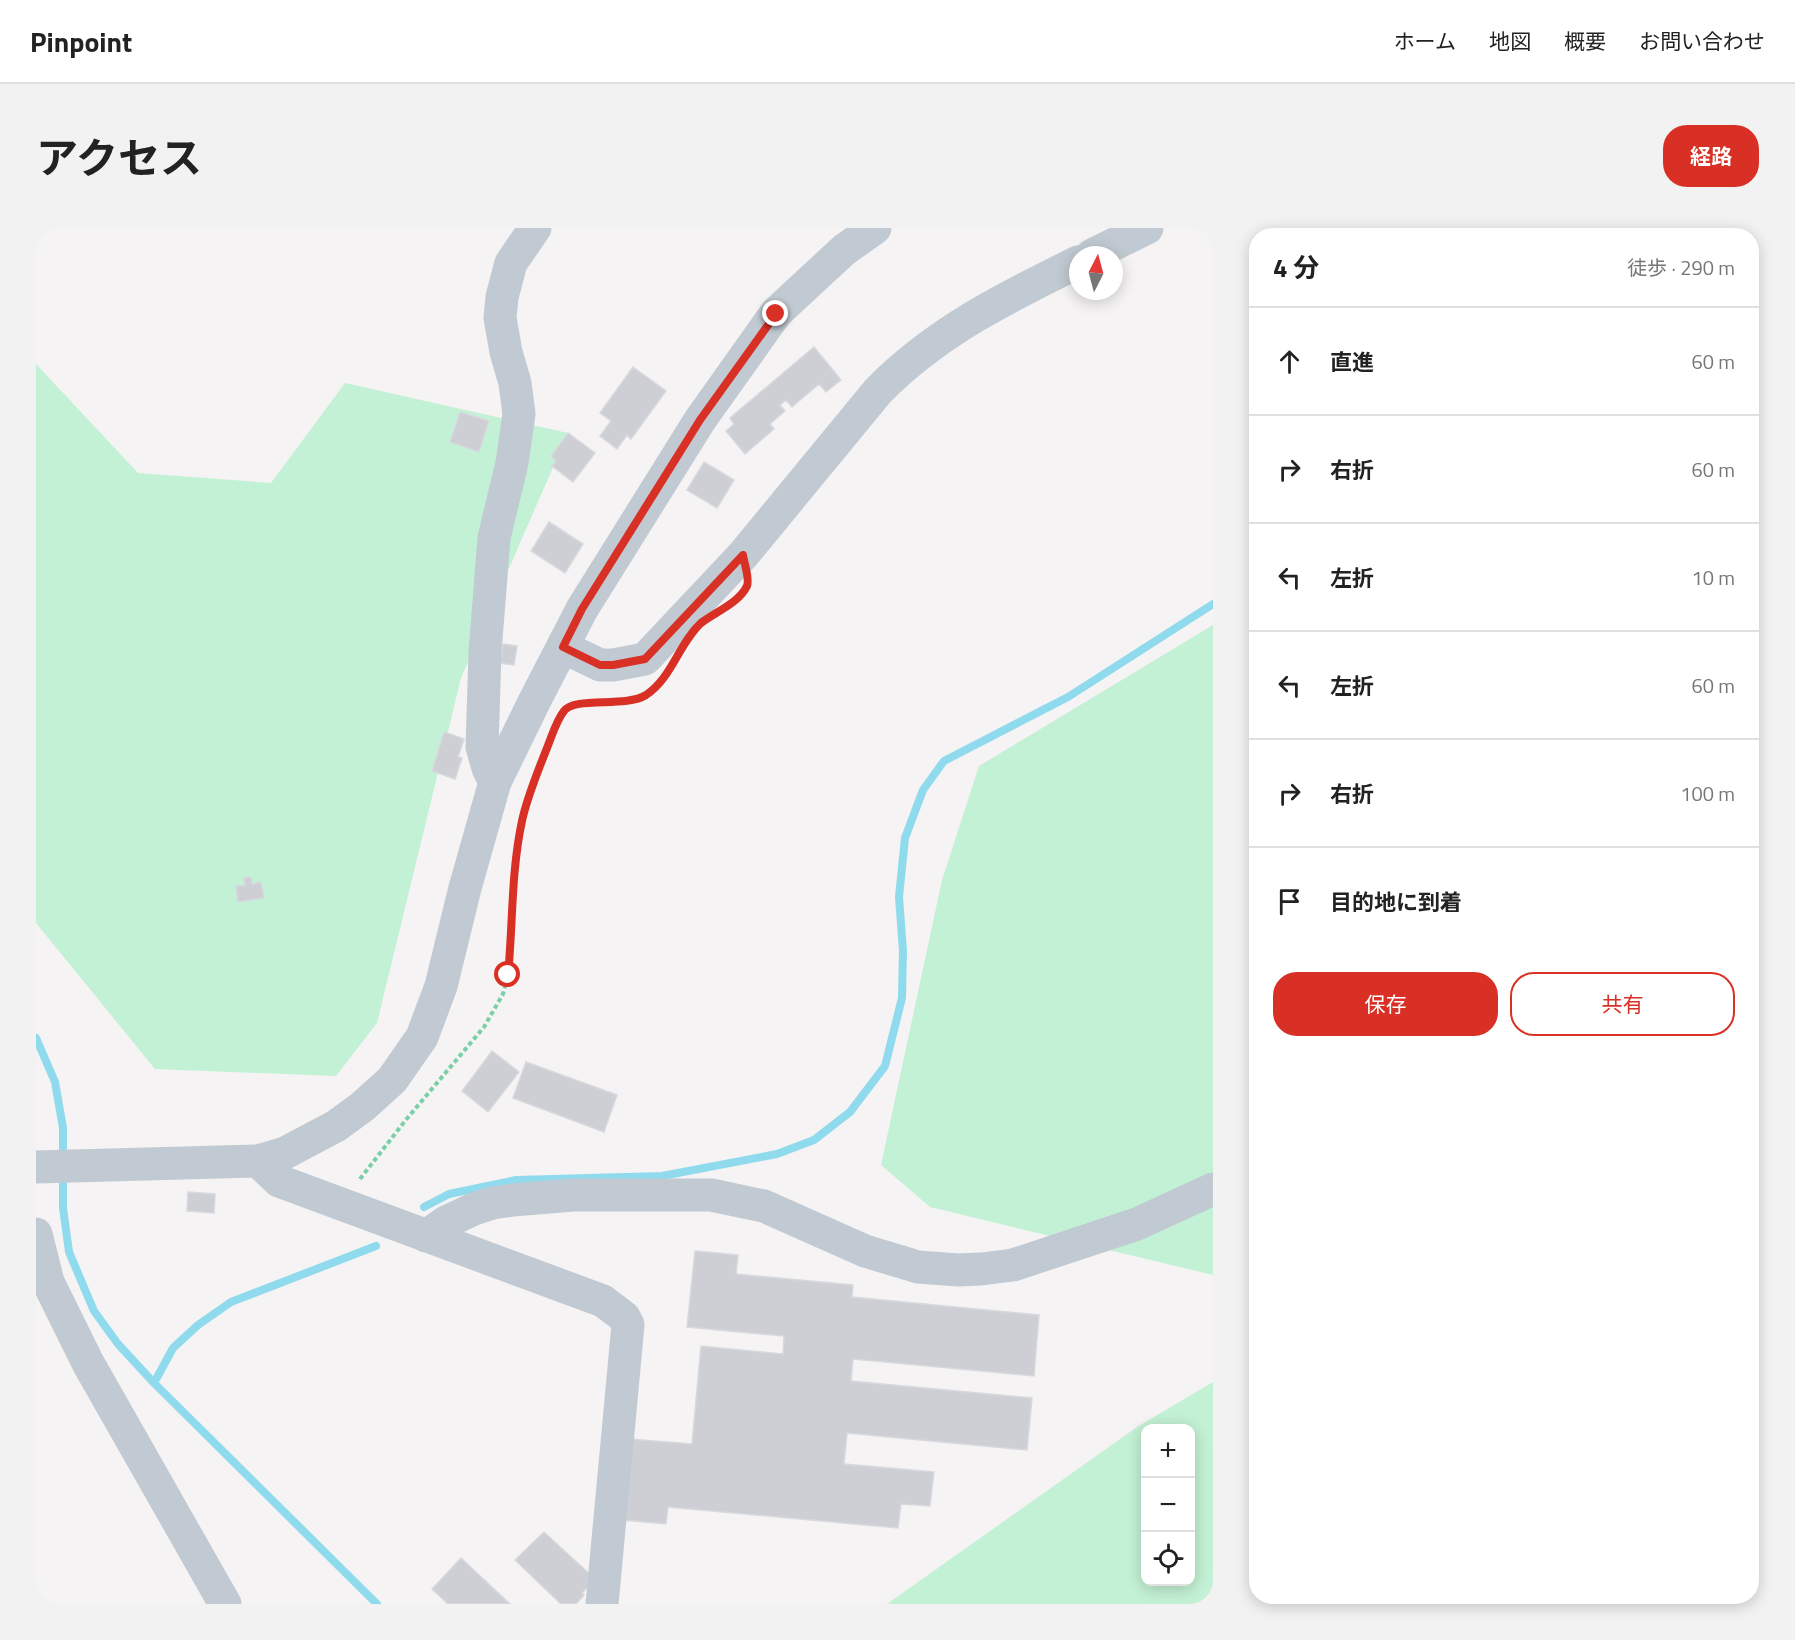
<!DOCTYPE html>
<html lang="ja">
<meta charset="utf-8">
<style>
body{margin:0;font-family:"Titillium Web","Noto Sans JP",sans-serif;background:#f2f2f2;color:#222}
.controls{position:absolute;right:18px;bottom:18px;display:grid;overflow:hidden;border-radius:12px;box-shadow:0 3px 15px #0003}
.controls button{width:54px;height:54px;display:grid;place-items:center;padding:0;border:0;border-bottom:2px solid #e0e0e0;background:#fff;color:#222;font:30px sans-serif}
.compass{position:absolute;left:1033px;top:18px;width:54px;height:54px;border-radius:50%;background:#fff;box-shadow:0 3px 15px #0003;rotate:6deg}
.stop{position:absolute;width:18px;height:18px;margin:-14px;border:4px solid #d93025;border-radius:50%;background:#fff}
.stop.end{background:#d93025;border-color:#fff;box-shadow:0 2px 6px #0008}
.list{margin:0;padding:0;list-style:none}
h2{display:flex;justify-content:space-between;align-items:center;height:78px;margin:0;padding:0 24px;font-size:26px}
h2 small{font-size:20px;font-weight:400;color:#767676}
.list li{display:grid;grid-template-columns:39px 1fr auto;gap:18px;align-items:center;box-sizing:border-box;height:108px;padding:0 24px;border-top:2px solid #e0e0e0}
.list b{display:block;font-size:22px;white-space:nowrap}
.list em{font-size:20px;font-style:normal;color:#767676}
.actions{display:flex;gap:12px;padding:18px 24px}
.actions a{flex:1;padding:14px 0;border:2px solid #d93025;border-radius:24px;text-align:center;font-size:21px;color:#d93025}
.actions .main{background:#d93025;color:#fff}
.icon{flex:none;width:33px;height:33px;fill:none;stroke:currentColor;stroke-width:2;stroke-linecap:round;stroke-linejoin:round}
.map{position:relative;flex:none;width:1177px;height:1376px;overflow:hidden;border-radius:24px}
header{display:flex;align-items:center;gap:36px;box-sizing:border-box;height:84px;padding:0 30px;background:#fff;border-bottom:2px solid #e0e0e0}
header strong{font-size:28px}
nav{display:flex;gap:33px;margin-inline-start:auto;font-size:21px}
.intro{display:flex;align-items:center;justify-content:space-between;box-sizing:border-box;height:144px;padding:0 36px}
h1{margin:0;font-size:42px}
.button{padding:15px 27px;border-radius:24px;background:#d93025;color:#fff;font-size:21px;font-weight:700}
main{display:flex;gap:36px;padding:0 36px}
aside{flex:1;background:#fff;border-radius:24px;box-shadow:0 3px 15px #0003}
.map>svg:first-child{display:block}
.green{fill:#c3f1d5;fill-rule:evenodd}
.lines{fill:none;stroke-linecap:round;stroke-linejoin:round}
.stream{stroke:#90daee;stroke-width:8}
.building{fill:#cdcfd5;stroke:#d7d9de;stroke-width:1.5}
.path{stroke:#7ad0a6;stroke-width:4;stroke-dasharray:4.5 3;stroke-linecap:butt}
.minor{stroke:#c1cad2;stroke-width:33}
.route{stroke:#d93025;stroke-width:8}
</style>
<header>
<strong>Pinpoint</strong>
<nav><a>ホーム</a><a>地図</a><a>概要</a><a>お問い合わせ</a></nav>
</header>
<div class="intro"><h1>アクセス</h1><a class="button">経路</a></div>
<main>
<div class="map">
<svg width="1177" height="1376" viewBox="0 0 1177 1376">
<rect width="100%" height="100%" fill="#f5f3f3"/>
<path class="green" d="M0 136 102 245 235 255 309 155 532 205 425 450 341 795 300 848 119 841 0 695Z
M1177 397V1047L894 979 845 937 906 652 943 538Z
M1177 1154V1376H851L1101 1199ZM1154 1200V1354H1110V1200Z"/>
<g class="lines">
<path class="stream" d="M0 810 19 854 27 900V931
M27 944V980L33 1024 58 1083 82 1116 118 1155
M388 979 413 966 480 952 626 948 741 926 778 912 814 884 849 838 866 770 867 723 863 669 869 610 887 562 908 533 1032 469 1177 376
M340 1018 195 1074 162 1097 137 1120 118 1155 341 1376"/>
</g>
<path class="building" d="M778 119 805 152 790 164 783 156 756 179 750 172 744 177 749 183 734 196 738 201 709 226 690 203 698 196 694 190Z
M597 139 630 163 595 211 591 207 581 221 564 208 575 193 564 185Z
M424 184 453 193 443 224 414 214Z
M532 205 559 225 537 254 516 238 520 233 515 228Z
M668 234 698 252 681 280 651 262Z
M513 294 547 316 529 345 495 323Z
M467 416 481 418 478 437 464 435Z
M408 504 428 511 422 529 426 530 419 551 396 543Z
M215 649 216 656 225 654 228 670 202 674 200 658 209 657 208 650Z
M456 823 483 844 452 884 426 863Z
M490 834 581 867 568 904 477 870Z
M152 964 179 966 178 985 151 983Z
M659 1023 702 1027 700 1046 817 1057 816 1069 1003 1087 998 1148 817 1131 815 1153 996 1170 991 1222 811 1205 808 1236 898 1244 894 1278 865 1276 862 1300 632 1279 630 1296 587 1292 594 1211 656 1216 665 1118 747 1126 748 1108 651 1099Z
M508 1304 559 1351 546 1365 548 1367 540 1376H525L479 1332Z
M425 1330 474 1376H412L396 1361Z"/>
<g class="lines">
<path class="path" d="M530 480C549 466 594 486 616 461
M324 951 369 893 448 799 467 766 472 747 479 640 486 592 507 530"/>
<path class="minor" d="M1056 27 1111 0
M527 419 564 437H577L609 431 707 327 842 163C900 104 969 70 1042 34
M459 554 452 540 446 519 449 424 458 310 476 235 483 186 479 155 470 124 464 90 466 69 475 35 499 0
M222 933 243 953 567 1073 588 1089 592 1097 566 1376
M0 939 222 933 249 925 300 898 326 879 356 852 386 809 405 758 429 660 459 554 498 474 546 381 664 192 740 85 808 22 839 0
M0 1006 12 1054 52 1135 189 1376
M390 1008 410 994 438 981 456 975 477 972 537 967H675L728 978 829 1023 882 1039 922 1042 945 1041 977 1037 1101 996 1177 961"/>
</g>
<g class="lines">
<path class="route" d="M472 747C477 696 475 644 486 593 491 569 502 543 511 520 516 508 520 493 528 483 539 468 589 480 610 467 636 450 643 415 665 395 679 384 703 375 711 358 714 351 708 335 707 327L609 431 577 437H564L527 419 546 381 664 192 740 86"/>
</g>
</svg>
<div class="controls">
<button>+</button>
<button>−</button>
<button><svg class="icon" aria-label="locate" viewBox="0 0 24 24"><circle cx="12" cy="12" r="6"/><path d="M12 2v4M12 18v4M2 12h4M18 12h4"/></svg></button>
</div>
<svg class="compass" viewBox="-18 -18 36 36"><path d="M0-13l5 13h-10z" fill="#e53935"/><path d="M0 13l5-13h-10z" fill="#767676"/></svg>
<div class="stop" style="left:472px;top:747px"></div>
<div class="stop end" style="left:740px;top:86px"></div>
</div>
<aside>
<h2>4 分<small>徒歩 · 290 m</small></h2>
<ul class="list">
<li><svg class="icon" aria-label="ahead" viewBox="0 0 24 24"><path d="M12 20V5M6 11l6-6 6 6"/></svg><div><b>直進</b></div><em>60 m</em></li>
<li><svg class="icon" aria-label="right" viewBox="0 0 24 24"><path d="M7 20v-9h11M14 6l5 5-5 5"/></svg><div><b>右折</b></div><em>60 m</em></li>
<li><svg class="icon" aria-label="left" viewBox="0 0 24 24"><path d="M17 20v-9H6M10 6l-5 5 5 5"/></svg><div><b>左折</b></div><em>10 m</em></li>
<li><svg class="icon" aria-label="left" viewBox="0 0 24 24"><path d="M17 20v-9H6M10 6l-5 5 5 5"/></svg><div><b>左折</b></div><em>60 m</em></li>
<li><svg class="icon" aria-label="right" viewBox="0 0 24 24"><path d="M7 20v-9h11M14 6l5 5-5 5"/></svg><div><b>右折</b></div><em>100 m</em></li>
<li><svg class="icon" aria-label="arrive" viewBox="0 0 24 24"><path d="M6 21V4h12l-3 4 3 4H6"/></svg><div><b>目的地に到着</b></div></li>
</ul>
<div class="actions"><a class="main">保存</a><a>共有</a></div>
</aside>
</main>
